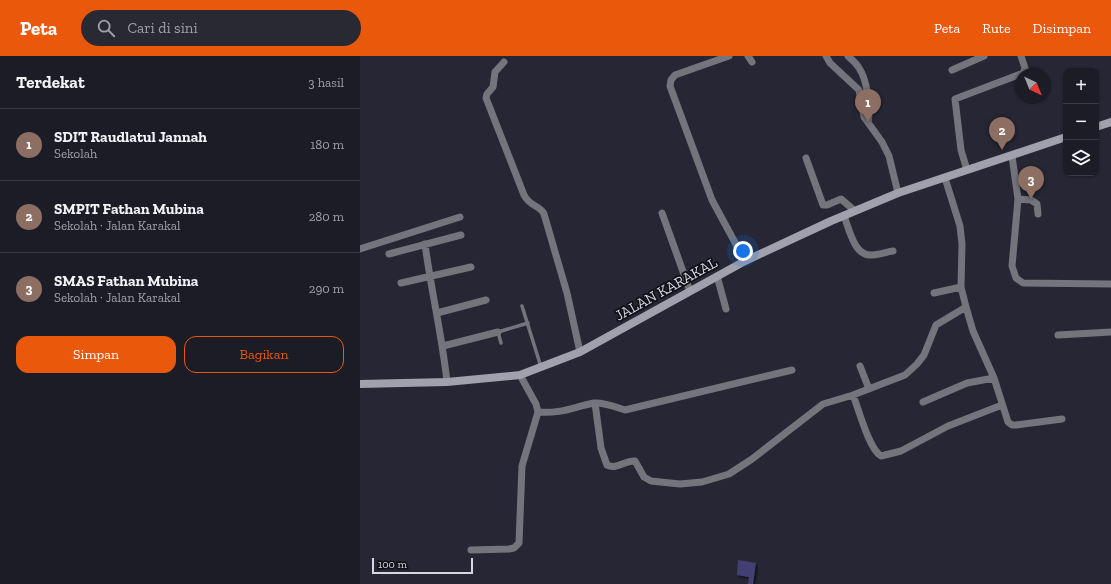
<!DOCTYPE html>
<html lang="id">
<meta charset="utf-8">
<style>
body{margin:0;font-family:"Zilla Slab",serif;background:#292933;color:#f1f3f6}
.controls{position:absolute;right:12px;top:12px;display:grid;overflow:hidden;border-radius:8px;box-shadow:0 1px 3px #0004}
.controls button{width:36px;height:36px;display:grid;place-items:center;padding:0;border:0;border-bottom:1px solid #3a3a44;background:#1c1c27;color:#f1f3f6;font:20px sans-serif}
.compass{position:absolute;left:655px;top:12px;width:36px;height:36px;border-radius:50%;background:#1c1c27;box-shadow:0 1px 3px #0004;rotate:137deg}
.scale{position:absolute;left:12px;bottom:10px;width:101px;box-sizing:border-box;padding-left:4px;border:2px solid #d6d7e0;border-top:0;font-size:11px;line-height:14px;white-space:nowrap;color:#d6d7e0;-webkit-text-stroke:3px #101016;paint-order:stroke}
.you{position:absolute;left:383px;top:195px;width:14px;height:14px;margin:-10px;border:3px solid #fff;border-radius:50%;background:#1a73e8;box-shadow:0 0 0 6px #1a73e833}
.badge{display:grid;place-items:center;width:26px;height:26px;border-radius:50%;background:#ea580c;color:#fff;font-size:13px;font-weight:700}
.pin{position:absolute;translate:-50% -33px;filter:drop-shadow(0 1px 2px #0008)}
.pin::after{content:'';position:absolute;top:21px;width:14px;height:12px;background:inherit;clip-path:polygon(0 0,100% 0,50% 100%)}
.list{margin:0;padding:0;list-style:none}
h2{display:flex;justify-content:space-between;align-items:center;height:52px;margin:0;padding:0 16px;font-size:17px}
h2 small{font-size:13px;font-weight:400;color:#a0a1a7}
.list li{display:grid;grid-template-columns:26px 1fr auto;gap:12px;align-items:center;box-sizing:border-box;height:72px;padding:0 16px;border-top:1px solid #3a3a44}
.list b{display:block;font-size:15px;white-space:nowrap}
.list p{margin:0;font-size:13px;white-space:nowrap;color:#a0a1a7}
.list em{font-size:13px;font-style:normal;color:#a0a1a7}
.actions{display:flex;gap:8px;padding:12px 16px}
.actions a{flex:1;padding:9px 0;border:1px solid #ea580c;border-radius:12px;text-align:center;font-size:14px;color:#ea580c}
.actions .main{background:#ea580c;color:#fff}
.icon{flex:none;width:22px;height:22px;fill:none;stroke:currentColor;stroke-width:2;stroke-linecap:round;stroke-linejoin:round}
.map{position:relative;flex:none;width:751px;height:528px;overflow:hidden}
header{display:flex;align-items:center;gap:24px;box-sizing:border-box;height:56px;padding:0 20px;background:#ea580c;color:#fff}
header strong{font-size:19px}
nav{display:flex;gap:22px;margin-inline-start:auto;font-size:14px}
.search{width:280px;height:36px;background:#292933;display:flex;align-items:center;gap:10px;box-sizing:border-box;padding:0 14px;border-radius:22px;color:#a0a1a7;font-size:15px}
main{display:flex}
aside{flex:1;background:#1c1c27}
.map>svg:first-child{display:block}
.building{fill:#434172;filter:url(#shadow)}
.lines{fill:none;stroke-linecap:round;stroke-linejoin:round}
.lane{stroke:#74757c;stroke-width:3.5}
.street{stroke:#74757c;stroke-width:7}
.secondary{stroke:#a0a1ac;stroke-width:8}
.labels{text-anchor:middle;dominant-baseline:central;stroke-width:3.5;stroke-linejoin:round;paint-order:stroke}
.street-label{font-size:15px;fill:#d6d7e0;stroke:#101016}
</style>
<header>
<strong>Peta</strong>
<div class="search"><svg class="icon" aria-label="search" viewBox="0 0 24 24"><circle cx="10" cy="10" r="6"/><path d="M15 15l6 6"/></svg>Cari di sini</div>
<nav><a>Peta</a><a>Rute</a><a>Disimpan</a></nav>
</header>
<main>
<aside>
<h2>Terdekat<small>3 hasil</small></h2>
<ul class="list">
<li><span class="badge" style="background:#8d6e63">1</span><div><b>SDIT Raudlatul Jannah</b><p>Sekolah</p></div><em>180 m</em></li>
<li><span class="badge" style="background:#8d6e63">2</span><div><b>SMPIT Fathan Mubina</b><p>Sekolah · Jalan Karakal</p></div><em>280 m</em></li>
<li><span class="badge" style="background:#8d6e63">3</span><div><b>SMAS Fathan Mubina</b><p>Sekolah · Jalan Karakal</p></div><em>290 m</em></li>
</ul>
<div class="actions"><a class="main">Simpan</a><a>Bagikan</a></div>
</aside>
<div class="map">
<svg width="751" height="528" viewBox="0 0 751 528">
<defs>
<filter id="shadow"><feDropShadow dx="2" dy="2" stdDeviation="1" flood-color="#0009"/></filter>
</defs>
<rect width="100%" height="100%" fill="#262634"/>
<path class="building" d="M378 504 396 507 393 528H388L389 521 377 519Z"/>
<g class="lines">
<path class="lane" d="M162 250 181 311
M141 287 138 276 168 267"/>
<path class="street" d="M369 0 315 19 311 24 310 30 352 144 385 205
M388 0 392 6
M466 0 470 7 499 34 504 61 522 86 529 100 538 137
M488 0C492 4 496 7 499 12 507 23 511 53 508 66
M144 6 135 16 133 31 127 38 126 42 164 139C170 151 180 149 184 158L207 237 220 296
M592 14 624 0
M652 100 658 143 652 210 656 222 663 227 751 228
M446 102 463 149H467L481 143 495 155
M607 114 601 94 595 43 663 17 665 12 661 0
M585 122 600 170 602 188 601 231 606 251 613 275 634 322 648 366 652 369H656L702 363
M658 143 671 144 677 148 678 158
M302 157 330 235
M484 160C489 172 494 200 511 199 518 199 526 196 533 195
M65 188C71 234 82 279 87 326
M0 193 100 161
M29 198 101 179
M357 220 366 253
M41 227 111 211
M574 237 601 231
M77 257 126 244
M698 279 751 276
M83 290 138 276
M500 310 509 333
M160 319 176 348 178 356C201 358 213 351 234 347 244 346 255 351 265 354L432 314
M493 339C499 354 509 393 521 400L541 395 588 370 642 349
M563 346 607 327 634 322
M235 347 241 392 247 409C257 414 265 404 275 405L284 421 291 425 320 428 342 426 369 418 392 403 463 348 493 339 545 319 557 308 564 299 576 269 606 251
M111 494 149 493 154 492 159 487 162 410 178 356"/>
<path class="secondary" d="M736 71 751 66
M0 328 87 326 160 319 220 296 385 205 471 165 538 137 706 81"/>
</g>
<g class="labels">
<g class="street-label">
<text transform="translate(306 233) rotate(-29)">JALAN KARAKAL</text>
</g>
</g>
</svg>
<div class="controls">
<button>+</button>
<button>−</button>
<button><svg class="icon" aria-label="layers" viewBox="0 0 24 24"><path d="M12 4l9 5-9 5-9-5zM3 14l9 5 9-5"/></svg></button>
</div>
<svg class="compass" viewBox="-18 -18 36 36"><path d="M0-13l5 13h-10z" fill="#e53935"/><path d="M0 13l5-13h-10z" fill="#a0a1a7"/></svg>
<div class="scale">100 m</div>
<div class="you"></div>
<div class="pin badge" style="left:508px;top:66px;background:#8d6e63">1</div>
<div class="pin badge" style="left:642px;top:94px;background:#8d6e63">2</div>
<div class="pin badge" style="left:671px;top:143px;background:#8d6e63">3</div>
</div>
</main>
